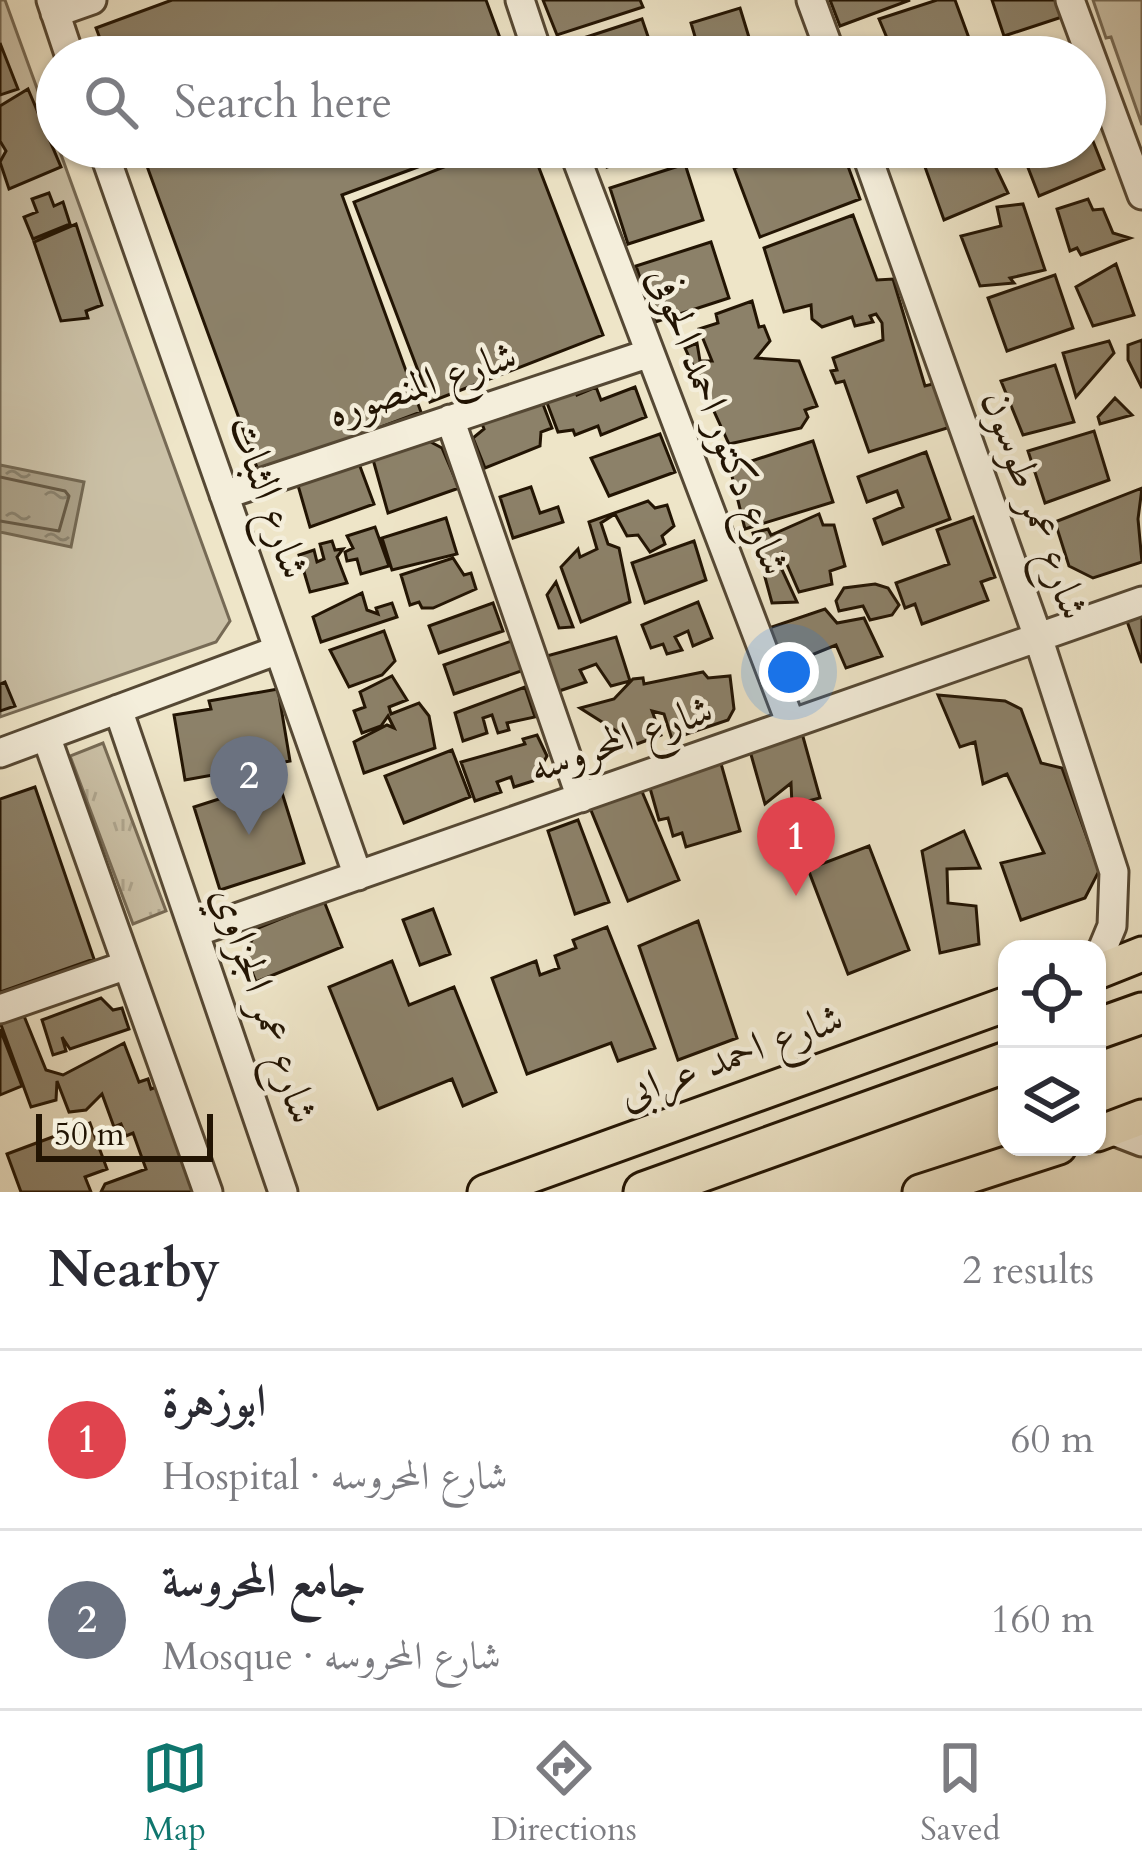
<!DOCTYPE html>
<meta charset="utf-8">
<style>
body{margin:0;font-family:Cardo,Amiri,serif;background:#f2f2f3;color:#2b2b33}
.controls{position:absolute;right:36px;bottom:36px;display:grid;overflow:hidden;border-radius:24px;box-shadow:0 3px 9px #0004}
.controls button{width:108px;height:108px;display:grid;place-items:center;padding:0;border:0;border-bottom:3px solid #e1e1e2;background:#fff;color:#2b2b33;font:60px sans-serif}
.scale{position:absolute;left:36px;bottom:30px;width:177px;box-sizing:border-box;padding-left:12px;border:6px solid #221403;border-top:0;font-size:33px;line-height:42px;white-space:nowrap;color:#221403;-webkit-text-stroke:9px #f4eedb;paint-order:stroke}
.you{position:absolute;left:789px;top:672px;width:42px;height:42px;margin:-30px;border:9px solid #fff;border-radius:50%;background:#1a73e8;box-shadow:0 0 0 18px #1a73e833}
.badge{display:grid;place-items:center;width:78px;height:78px;border-radius:50%;background:#0f766e;color:#fff;font-size:39px;font-weight:700}
.pin{position:absolute;translate:-50% -99px;filter:drop-shadow(0 3px 6px #0008)}
.pin::after{content:'';position:absolute;top:63px;width:42px;height:36px;background:inherit;clip-path:polygon(0 0,100% 0,50% 100%)}
.list{margin:0;padding:0;list-style:none}
h2{display:flex;justify-content:space-between;align-items:center;height:156px;margin:0;padding:0 48px;font-size:51px}
h2 small{font-size:39px;font-weight:400;color:#7c7c81}
.list li{display:grid;grid-template-columns:78px 1fr auto;gap:36px;align-items:center;box-sizing:border-box;height:180px;padding:0 48px;border-top:3px solid #e1e1e2}
.list b{display:block;font-size:45px;white-space:nowrap}
.list p{margin:0;font-size:39px;white-space:nowrap;color:#7c7c81}
.list em{font-size:39px;font-style:normal;color:#7c7c81}
.icon{flex:none;width:66px;height:66px;fill:none;stroke:currentColor;stroke-width:2;stroke-linecap:round;stroke-linejoin:round}
.map{position:relative;flex:none;width:1142px;height:1192px;overflow:hidden}
.search{position:absolute;background:#fff;box-shadow:0 3px 9px #0004;left:36px;right:36px;top:36px;height:132px;display:flex;align-items:center;gap:30px;box-sizing:border-box;padding:0 42px;border-radius:66px;color:#7c7c81;font-size:45px}
.sheet{height:516px;background:#fff}
nav{display:flex;justify-content:space-around;align-items:center;box-sizing:border-box;height:168px;border-top:3px solid #e1e1e2;background:#fff;font-size:33px;color:#7c7c81}
nav a{display:grid;justify-items:center;gap:6px}
nav .on{color:#0f766e}
.map>svg:first-child{display:block}
.grass{fill:url(#grass-tufts);stroke:#766a55;stroke-width:3}
.green{fill:#cbc1a7;stroke:#766a55;stroke-width:3}
.water{fill:url(#water-ripples);stroke:#736751;stroke-width:3}
.lines{fill:none;stroke-linecap:round;stroke-linejoin:round}
.shore{stroke:#665944;stroke-width:3}
.building{fill:#8c8169;stroke:#221403;stroke-width:3}
.minor-casing{stroke:#554834;stroke-width:33}
.major-casing{stroke:#221403;stroke-width:39}
.highway-casing{stroke:#221403;stroke-width:45}
.minor{stroke:#f4eedb;stroke-width:27}
.major{stroke:#eee5c8;stroke-width:33}
.highway{stroke:#eee5c8;stroke-width:39}
.labels{text-anchor:middle;dominant-baseline:central;stroke-width:9;stroke-linejoin:round;paint-order:stroke}
.street-label{font-size:42px;fill:#221403;stroke:#f4eedb}
</style>
<div class="map">
<svg width="1142" height="1192" viewBox="0 0 1142 1192">
<defs>
<pattern id="grass-tufts" width="24" height="20" patternUnits="userSpaceOnUse" patternTransform="scale(3)"><rect width="24" height="20" fill="#cbc1a7"/><path d="M3 7l-1-3M5 7V3M7 7l1-3M15 17l-1-3M17 17v-4M19 17l1-3" fill="none" stroke="#aea58e"/></pattern>
<pattern id="water-ripples" width="26" height="14" patternUnits="userSpaceOnUse" patternTransform="scale(3)"><rect width="26" height="14" fill="#a99e85"/><path d="M2 4q2-2 4 0t4 0M15 11q2-2 4 0t4 0" fill="none" stroke="#89806b"/></pattern>
</defs>
<rect width="100%" height="100%" fill="#eee5c8"/>
<filter id="stains"><feTurbulence type="fractalNoise" baseFrequency=".00167" numOctaves="4"/><feColorMatrix values="0 0 0 0 .2 0 0 0 0 .09 0 0 0 0 .02 0 0 0 .5 -.17"/></filter>
<radialGradient id="worn" r=".72"><stop offset=".6" stop-color="#630" stop-opacity="0"/><stop offset="1" stop-color="#630" stop-opacity=".3"/></radialGradient>
<path class="grass" d="M103 743 166 911 133 924 70 756Z"/>
<path class="green" d="M0 0H5L230 621 216 642 0 717Z
M1093 0H1142V125L1111 37 1106 38Z"/>
<path class="water" d="M0 465 84 482 71 547 0 532Z"/>
<g class="lines">
<path class="shore" d="M0 477 65 491 69 496 59 531 0 521"/>
</g>
<path class="building" d="M172 0H486L507 57H107L96 28Z
M543 0H640L643 7 557 35Z
M830 0H910L840 26Z
M937 0H955L970 41 930 57H895L879 19Z
M992 0H1059L1065 16 1004 36Z
M740 8 755 57H701L691 23Z
M642 19 655 57H573L568 43Z
M0 43 18 89 0 95Z
M28 89 61 167 9 189 0 162 6 151 0 141V106Z
M1085 121 1104 169 1039 196 1020 147H1085Z
M140 147H472L342 195 421 412 259 473Z
M495 147H531L603 335 430 402 354 202Z
M601 147H668L607 167Z
M792 147H841L860 199 760 237 734 168Z
M979 147H986L1008 193 944 220 925 167Z
M685 164 703 220 628 244 610 188Z
M49 193 54 206 63 202 70 224 33 239 24 217 37 212 32 199Z
M1088 199 1093 210 1103 209 1113 233 1130 238 1081 255 1077 248 1070 251 1057 209Z
M1023 204 1045 270 1010 278 1014 283 980 286 961 236 1001 226 997 207Z
M853 215 877 280 893 279 925 386 944 381 957 425 869 452 844 381 836 383 831 371 837 370 833 358 883 340 882 323 876 314 870 316 873 322 855 326 852 317 822 327 812 319 811 305 784 312 764 248Z
M76 224 102 305 86 311 88 318 61 321 34 242Z
M711 242 729 298 655 322 636 266Z
M1116 264 1134 315 1093 326 1076 287Z
M1055 275 1073 328 1007 351 988 298Z
M752 301 759 327 764 326 770 341 756 358 799 361 817 406 805 410 808 417 801 428 729 444 685 348 697 343 700 361H712L699 329 718 323 716 314Z
M1142 340V388L1128 360V345Z
M1109 341 1114 353 1076 397 1063 353Z
M1055 365 1074 422 1023 435 1001 381Z
M596 387 601 400 635 387 646 417 601 435 598 426 575 435 573 430 558 432 544 395 575 390 577 395Z
M1115 398 1132 415 1100 424 1098 417Z
M541 399 552 428 541 432 540 446 485 468 473 438 484 429 481 421Z
M1094 431 1109 480 1045 503 1028 451Z
M660 434 675 472 609 496 591 458Z
M427 440 442 448 459 488 388 513 372 456Z
M813 441 833 502 745 529 730 468Z
M926 452 950 519 883 544 874 519 903 507 897 491 867 502 858 477Z
M358 461 374 504 310 527 297 482Z
M531 487 540 513 558 507 563 522 513 538 500 497Z
M1142 488 1138 519 1142 562 1093 578 1069 566 1055 522Z
M648 501 655 508 667 505 674 526 662 536 665 544 650 552 638 535 627 536 615 514 601 523 608 544 619 548 630 602 581 622 561 567 578 549 580 557 597 549 589 522Z
M819 514 823 525H834L845 566 830 571 832 584 799 592 782 553 777 559 797 602 772 603 753 533 768 529 771 535Z
M973 517 995 577 981 582 988 600 922 624 915 604 905 608 896 583 949 564 937 530Z
M446 518 457 554 392 570 382 538Z
M375 527 389 566 361 574 357 559 347 561 345 552 353 548 347 536Z
M332 541 335 550 343 549 337 557 347 583 310 592 299 555 314 550 317 562 324 559 320 544Z
M694 541 706 580 645 603 632 563Z
M453 558 464 575 471 573 476 589 433 608H422L419 602 410 605 401 575Z
M556 582 573 627 559 628 547 595Z
M875 584 888 588 899 605 892 615 870 620 863 606 839 611 836 601 844 588Z
M362 593 367 610 378 614 376 608 392 603 397 617 321 642 313 617Z
M698 602 712 638 693 646 688 631 675 637 682 650 667 654 663 644 651 648 642 625Z
M493 603 503 631 439 653 429 626Z
M1142 607V663L1124 613Z
M825 609 837 623 864 618 882 656 846 668 836 645 799 660 779 677 760 631Z
M384 631 395 661 382 675 349 687 330 650Z
M616 637 630 681 611 686 596 664 580 670 586 682 556 692 543 657Z
M517 639 527 669 454 694 444 665Z
M703 672 708 678 730 676 734 709 728 720 672 739 664 714 652 711 661 735 637 744 580 708 614 699 633 679 643 678 644 684Z
M392 676 407 700 389 707 391 714 419 703 429 716 435 748 364 773 354 742 387 725 394 728 388 716 381 726 362 733 354 711 365 707 360 692Z
M5 682 15 706 0 711V684Z
M525 687 535 717 507 723 509 730 498 733 492 715 483 718 487 733 463 741 455 713Z
M278 689 290 761 185 780 174 715 211 709 209 701Z
M938 695 1005 701 1021 709 1041 763 1062 768 1099 871 1085 898 1021 920 1001 863 1044 853 1007 774 983 784 975 742 960 747Z
M800 726 820 798 792 805 791 783 765 804 748 744Z
M537 735 547 756 533 781 514 787 511 777 497 782 501 792 475 801 461 762 525 744 523 739Z
M452 750 470 797 404 823 385 776Z
M720 760 740 831 686 847 682 833 673 836 668 818 659 820 648 781Z
M278 780 304 863 220 890 194 807Z
M638 782 679 880 628 901 588 803Z
M35 787 94 959 0 992V799Z
M578 820 609 902 575 914 548 831Z
M964 831 980 868 947 869 948 903 976 906 979 944 940 953 922 851Z
M869 846 909 950 848 974 808 869Z
M324 901 342 947 256 982 245 954 258 928Z
M433 909 450 954 420 965 403 920Z
M698 921 737 1038 678 1060 639 946Z
M607 927 655 1048 618 1061 611 1043 527 1074 492 978 536 961 540 975 559 968 555 956 576 948 573 940Z
M392 961 409 1005 454 987 496 1092 463 1106 452 1079 378 1109 329 987Z
M101 998 113 1010 122 1008 129 1029 70 1049 62 1037 66 1051 53 1055 42 1020Z
M24 1016 46 1070 63 1075 124 1043 139 1082 148 1079 151 1089 162 1085 203 1192H101L105 1184 146 1169 133 1133 126 1136 121 1124 114 1127 102 1094 86 1110 69 1112 57 1081 56 1100 31 1107 0 1022Z
M0 1029 22 1086 0 1095Z
M90 1123 107 1169 85 1177 91 1192H21L7 1154Z"/>
<g class="lines">
<defs>
<path id="minor" d="M51 0 70 57
M520 0 539 57
M811 0 832 57
M1070 0 1142 195
M55 13 92 0
M102 147 358 876
M572 147 791 724
M864 147 1038 637 1114 872 1112 926 1097 962
M450 419 581 798
M224 495 647 354
M118 709 283 1192
M46 736 208 1192
M0 753 278 650
M196 932 1142 601
M0 1009 127 965
M1111 1130 1142 1142"/>
<path id="major" d="M1097 972 1142 954
M1097 1134 1142 1117
M485 1192 1007 1004
M920 1192 1059 1147"/>
<path id="highway" d="M1097 1029 1142 1013
M644 1192 1007 1062"/>
</defs>
<use href="#minor" class="minor-casing"/>
<use href="#major" class="major-casing"/>
<use href="#highway" class="highway-casing"/>
<use href="#minor" class="minor"/>
<use href="#major" class="major"/>
<use href="#highway" class="highway"/>
</g>
<g class="labels">
<g class="street-label">
<text transform="translate(422 384) rotate(-18)">شارع المنصوره</text>
<text transform="translate(719 421) rotate(69)">شارع دكتور احمد الحوفى</text>
<text transform="translate(269 497) rotate(71)">شارع الثبات</text>
<text transform="translate(1035 505) rotate(70)">شارع عمر طوسون</text>
<text transform="translate(621 739) rotate(-19)">شارع المحروسه</text>
<text transform="translate(265 1005) rotate(71)">شارع عمر الجزاوي</text>
<text transform="translate(731 1056) rotate(-20)">شارع احمد عرابى</text>
</g>
</g>
<rect width="100%" height="100%" filter="url(#stains)"/>
<rect width="100%" height="100%" fill="url(#worn)"/>
</svg>
<div class="controls">
<button><svg class="icon" aria-label="locate" viewBox="0 0 24 24"><circle cx="12" cy="12" r="6"/><path d="M12 2v4M12 18v4M2 12h4M18 12h4"/></svg></button>
<button><svg class="icon" aria-label="layers" viewBox="0 0 24 24"><path d="M12 4l9 5-9 5-9-5zM3 14l9 5 9-5"/></svg></button>
</div>
<div class="scale">50 m</div>
<div class="you"></div>
<div class="pin badge" style="left:796px;top:896px;background:#e0444e">1</div>
<div class="pin badge" style="left:249px;top:835px;background:#6b7280">2</div>
<div class="search"><svg class="icon" aria-label="search" viewBox="0 0 24 24"><circle cx="10" cy="10" r="6"/><path d="M15 15l6 6"/></svg>Search here</div>
</div>
<section class="sheet">
<h2>Nearby<small>2 results</small></h2>
<ul class="list">
<li><span class="badge" style="background:#e0444e">1</span><div><b>ابوزهرة</b><p>Hospital · شارع المحروسه</p></div><em>60 m</em></li>
<li><span class="badge" style="background:#6b7280">2</span><div><b>جامع المحروسة</b><p>Mosque · شارع المحروسه</p></div><em>160 m</em></li>
</ul>
</section>
<nav>
<a class="on"><svg class="icon" aria-label="map" viewBox="0 0 24 24"><path d="M3 6l6-2 6 2 6-2v14l-6 2-6-2-6 2zM9 4v14M15 6v14"/></svg>Map</a>
<a><svg class="icon" aria-label="directions" viewBox="0 0 24 24"><path d="M12 3l9 9-9 9-9-9zM9 14v-3h6M13 9l2 2-2 2"/></svg>Directions</a>
<a><svg class="icon" aria-label="saved" viewBox="0 0 24 24"><path d="M7 4h10v16l-5-4-5 4z"/></svg>Saved</a>
</nav>
